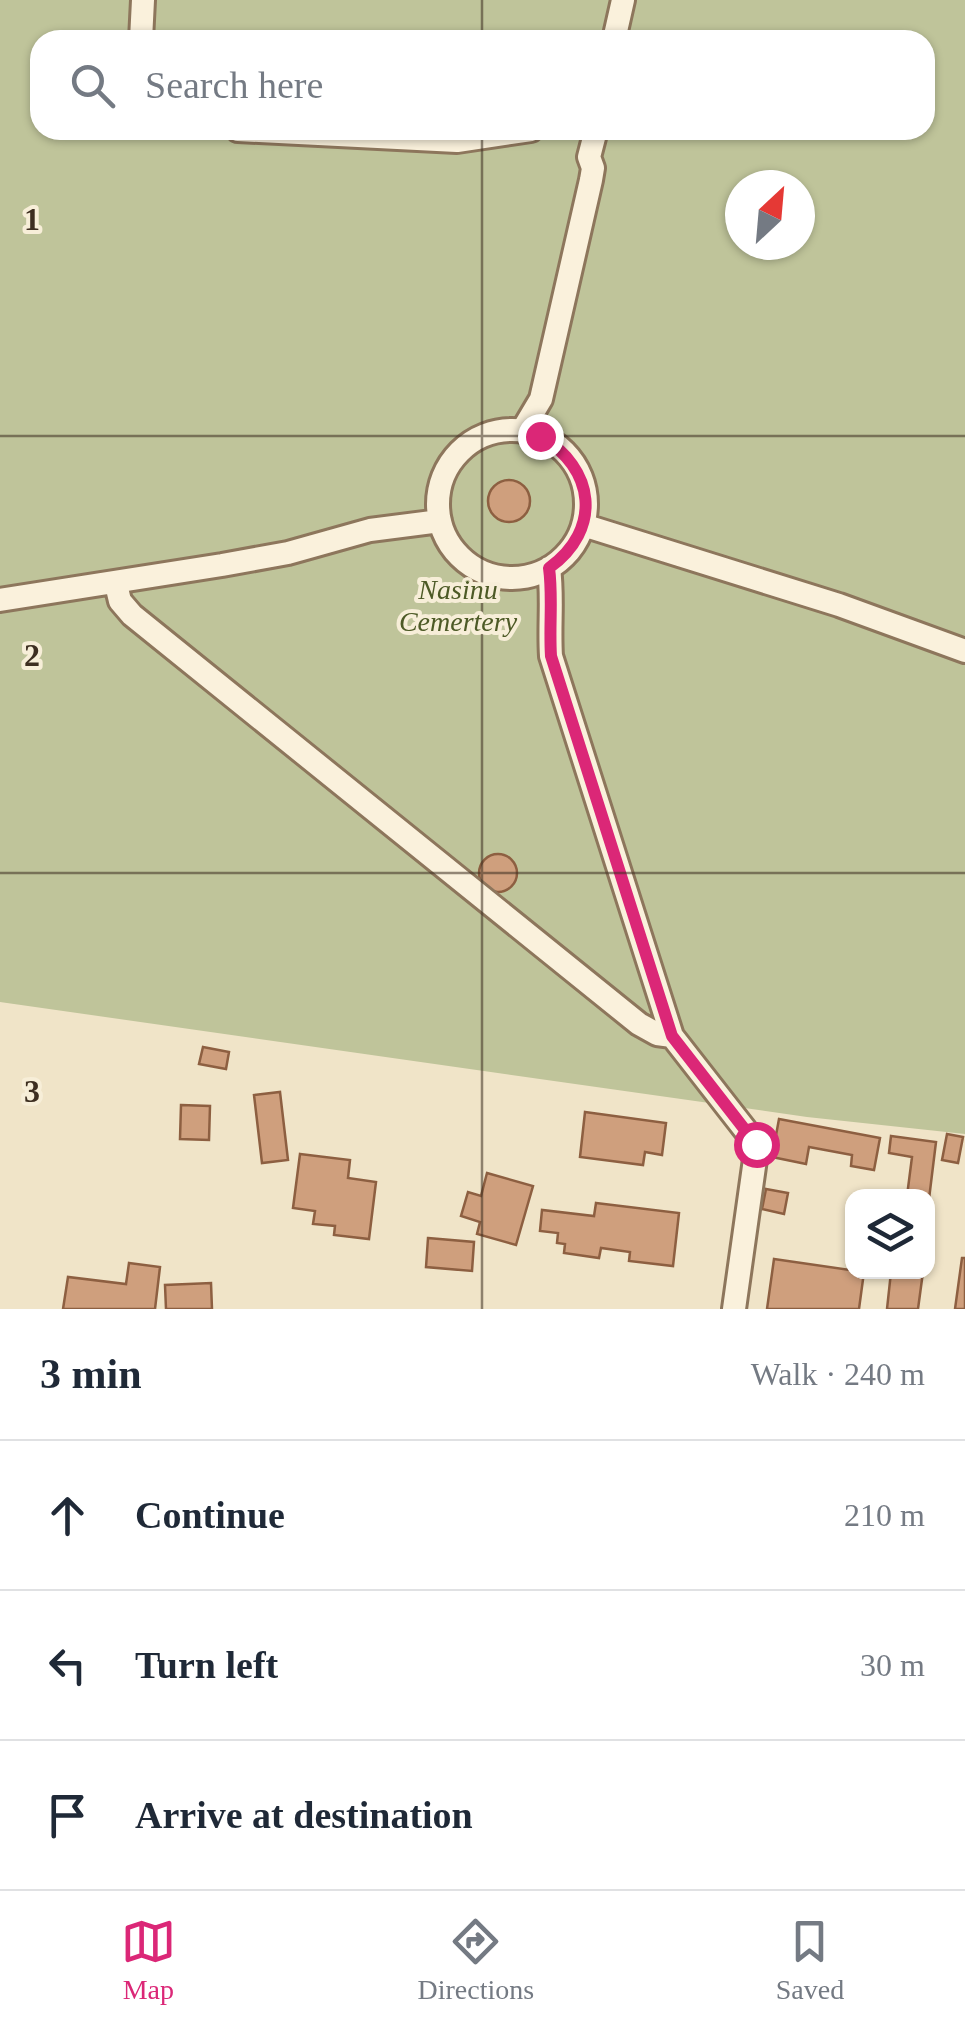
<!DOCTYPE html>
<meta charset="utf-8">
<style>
body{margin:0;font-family:Georgia,serif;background:#f6f6f7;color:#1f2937}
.controls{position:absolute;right:30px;bottom:30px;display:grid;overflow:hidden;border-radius:20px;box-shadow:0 2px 8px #0004}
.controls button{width:90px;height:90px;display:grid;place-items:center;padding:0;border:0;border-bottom:2px solid #e0e1e3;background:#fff;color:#1f2937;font:50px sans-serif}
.compass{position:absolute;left:725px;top:170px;width:90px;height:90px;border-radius:50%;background:#fff;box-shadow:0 2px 8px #0004;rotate:26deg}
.stop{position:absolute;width:30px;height:30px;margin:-22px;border:8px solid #db2777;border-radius:50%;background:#fff}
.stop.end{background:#db2777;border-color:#fff;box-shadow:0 2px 10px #0008}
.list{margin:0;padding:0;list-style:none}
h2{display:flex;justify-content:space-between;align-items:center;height:130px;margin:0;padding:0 40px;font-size:42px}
h2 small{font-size:32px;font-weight:400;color:#747a83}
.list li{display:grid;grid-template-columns:65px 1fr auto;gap:30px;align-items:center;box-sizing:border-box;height:150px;padding:0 40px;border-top:2px solid #e0e1e3}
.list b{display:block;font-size:38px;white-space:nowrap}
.list em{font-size:32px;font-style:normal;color:#747a83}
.icon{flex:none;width:55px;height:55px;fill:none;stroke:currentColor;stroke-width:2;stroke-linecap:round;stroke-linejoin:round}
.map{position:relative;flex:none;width:965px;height:1309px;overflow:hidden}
.search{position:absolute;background:#fff;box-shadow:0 2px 8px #0004;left:30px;right:30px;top:30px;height:110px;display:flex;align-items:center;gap:25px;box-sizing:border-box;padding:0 35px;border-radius:30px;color:#747a83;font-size:38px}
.sheet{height:580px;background:#fff}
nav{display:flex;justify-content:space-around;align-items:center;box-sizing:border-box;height:140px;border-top:2px solid #e0e1e3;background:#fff;font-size:28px;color:#747a83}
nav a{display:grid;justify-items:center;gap:5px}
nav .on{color:#db2777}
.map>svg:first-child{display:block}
.cemetery{fill:#bfc49a;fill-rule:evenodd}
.building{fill:#cf9f7d;stroke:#8d5f41;stroke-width:2.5}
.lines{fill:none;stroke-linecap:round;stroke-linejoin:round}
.minor-casing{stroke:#8d765c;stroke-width:28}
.minor{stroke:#faf1dc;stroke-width:22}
.route{stroke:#db2777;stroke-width:12}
.grid{fill:none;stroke:#3d2e20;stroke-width:2.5;stroke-opacity:0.55}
.labels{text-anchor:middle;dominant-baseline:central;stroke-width:8;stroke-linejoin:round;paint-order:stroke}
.park-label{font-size:28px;font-style:italic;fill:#4d5a26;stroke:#f7eed8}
.grid-label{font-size:32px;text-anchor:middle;font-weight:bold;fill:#3d2e20;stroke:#f7eed8;stroke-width:8;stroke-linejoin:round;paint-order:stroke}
</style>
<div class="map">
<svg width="965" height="1309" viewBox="0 0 965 1309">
<rect width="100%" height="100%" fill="#f0e4c8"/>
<path class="cemetery" d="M0 0H965V1134L807 1117 0 1002ZM40 40H925V130H40ZM740 185H800V245H740Z"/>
<path class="building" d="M488 501a21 21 0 1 1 42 0a21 21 0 1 1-42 0Z
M479 873a19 19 0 1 1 38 0a19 19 0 1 1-38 0Z
M203 1047 229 1052 226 1069 199 1064Z
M280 1092 288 1160 262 1163 254 1095Z
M181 1105 210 1106 209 1140 180 1139Z
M585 1112 666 1123 662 1155 645 1152 643 1165 580 1157Z
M779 1119 880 1138 874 1170 851 1166 852 1155 809 1147 806 1164 772 1157Z
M947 1134 963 1137 958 1163 942 1160Z
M891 1136 936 1142 929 1199 907 1196 912 1157 889 1153Z
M300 1154 350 1160 348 1178 376 1182 369 1239 334 1235 335 1226 313 1224 315 1211 293 1208Z
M487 1173 533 1186 516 1245 477 1234 480 1222 461 1216 468 1192 481 1196Z
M766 1189 788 1193 784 1214 762 1209Z
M596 1203 679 1213 673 1266 629 1261 630 1252 601 1248 599 1258 564 1253 565 1244 557 1243 558 1233 540 1231 542 1210 594 1216Z
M428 1238 474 1242 472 1271 426 1267Z
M962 1258H965V1309H955Z
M774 1259 864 1272 859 1309H767Z
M129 1263 160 1267 155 1309H63L68 1277 126 1284Z
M891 1272H923L918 1309H887Z
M211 1283 212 1309H166L165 1285Z"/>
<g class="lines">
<defs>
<path id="minor" d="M141 40 143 0
M614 40 623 0
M238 130 457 141 531 130
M438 504a74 74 0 1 1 148 0a74 74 0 1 1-148 0Z
M522 431 541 399 591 180 593 168 589 157 596 130
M583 525 839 605 965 651
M549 568C553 597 549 626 551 656L672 1036 757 1145 734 1309
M116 584 120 601 132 615 639 1024 657 1034 672 1036
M0 600 222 565 288 553 370 530 440 521"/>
</defs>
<use href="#minor" class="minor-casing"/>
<use href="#minor" class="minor"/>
</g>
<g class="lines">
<path class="route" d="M540 436C595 468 603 529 549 568 553 597 549 626 551 656L672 1036 756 1144"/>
</g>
<path class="grid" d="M482 0V40M482 130V1309M0 436H965M0 873H965"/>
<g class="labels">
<g class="park-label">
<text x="458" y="589">Nasinu<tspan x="458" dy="32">Cemertery</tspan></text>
</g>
</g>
<g class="grid-label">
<text x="32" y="230">1</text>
<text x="32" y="666">2</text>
<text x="32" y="1102">3</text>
</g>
</svg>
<div class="controls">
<button><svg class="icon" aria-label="layers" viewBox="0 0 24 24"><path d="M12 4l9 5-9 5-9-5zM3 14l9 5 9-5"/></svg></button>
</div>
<svg class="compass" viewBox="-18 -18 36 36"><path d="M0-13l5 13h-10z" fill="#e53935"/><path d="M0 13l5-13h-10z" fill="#747a83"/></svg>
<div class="stop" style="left:756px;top:1144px"></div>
<div class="stop end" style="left:540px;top:436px"></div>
<div class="search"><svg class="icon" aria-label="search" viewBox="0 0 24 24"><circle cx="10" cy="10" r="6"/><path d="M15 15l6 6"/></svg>Search here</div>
</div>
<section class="sheet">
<h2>3 min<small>Walk · 240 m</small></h2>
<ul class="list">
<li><svg class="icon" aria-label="ahead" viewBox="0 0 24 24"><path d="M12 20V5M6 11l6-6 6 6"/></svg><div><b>Continue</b></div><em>210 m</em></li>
<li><svg class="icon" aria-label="left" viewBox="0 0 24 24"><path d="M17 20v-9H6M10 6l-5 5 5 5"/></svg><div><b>Turn left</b></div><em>30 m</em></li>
<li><svg class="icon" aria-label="arrive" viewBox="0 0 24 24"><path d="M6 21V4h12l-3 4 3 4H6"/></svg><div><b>Arrive at destination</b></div></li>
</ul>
</section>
<nav>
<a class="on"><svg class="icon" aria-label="map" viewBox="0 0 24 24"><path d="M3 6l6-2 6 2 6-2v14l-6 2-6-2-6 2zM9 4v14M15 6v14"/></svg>Map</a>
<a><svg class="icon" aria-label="directions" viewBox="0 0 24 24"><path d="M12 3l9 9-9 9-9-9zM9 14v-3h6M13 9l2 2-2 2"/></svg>Directions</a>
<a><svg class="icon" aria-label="saved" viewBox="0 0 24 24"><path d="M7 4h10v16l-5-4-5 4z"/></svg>Saved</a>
</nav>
